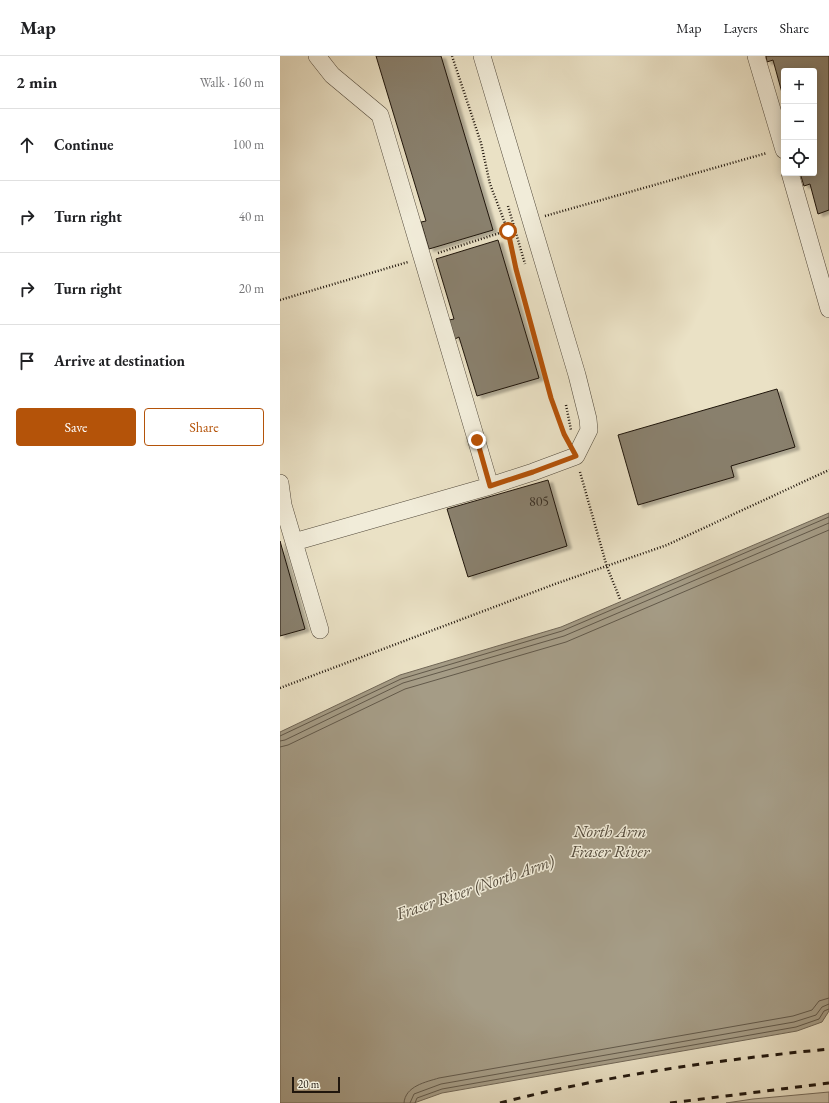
<!DOCTYPE html>
<meta charset="utf-8">
<style>
body{margin:0;font-family:"EB Garamond",serif;background:#f2f2f2;color:#202124}
.controls{position:absolute;right:12px;top:12px;display:grid;overflow:hidden;border-radius:4px;box-shadow:0 2px 10px #0003}
.controls button{width:36px;height:36px;display:grid;place-items:center;padding:0;border:0;border-bottom:1px solid #e0e0e0;background:#fff;color:#202124;font:20px sans-serif}
.scale{position:absolute;left:12px;bottom:10px;width:48px;box-sizing:border-box;padding-left:4px;border:2px solid #20160d;border-top:0;font-size:11px;line-height:14px;white-space:nowrap;color:#20160d;-webkit-text-stroke:3px #f1ecd9;paint-order:stroke}
.stop{position:absolute;width:12px;height:12px;margin:-9px;border:3px solid #b45309;border-radius:50%;background:#fff}
.stop.end{background:#b45309;border-color:#fff;box-shadow:0 1px 4px #0008}
.list{margin:0;padding:0;list-style:none}
h2{display:flex;justify-content:space-between;align-items:center;height:52px;margin:0;padding:0 16px;font-size:17px}
h2 small{font-size:13px;font-weight:400;color:#757577}
.list li{display:grid;grid-template-columns:26px 1fr auto;gap:12px;align-items:center;box-sizing:border-box;height:72px;padding:0 16px;border-top:1px solid #e0e0e0}
.list b{display:block;font-size:15px;white-space:nowrap}
.list em{font-size:13px;font-style:normal;color:#757577}
.actions{display:flex;gap:8px;padding:12px 16px}
.actions a{flex:1;padding:9px 0;border:1px solid #b45309;border-radius:4px;text-align:center;font-size:14px;color:#b45309}
.actions .main{background:#b45309;color:#fff}
.icon{flex:none;width:22px;height:22px;fill:none;stroke:currentColor;stroke-width:2;stroke-linecap:round;stroke-linejoin:round}
.map{position:relative;flex:none;width:549px;height:1047px;overflow:hidden}
header{display:flex;align-items:center;gap:24px;box-sizing:border-box;height:56px;padding:0 20px;background:#fff;border-bottom:1px solid #e0e0e0}
header strong{font-size:19px}
nav{display:flex;gap:22px;margin-inline-start:auto;font-size:14px}
main{display:flex}
aside{flex:1;background:#fff}
.map>svg:first-child{display:block}
.green{fill:#c8bea6;stroke:#746a5a}
.water{fill:#a59c86;stroke:#706656}
.lines{fill:none;stroke-linecap:round;stroke-linejoin:round}
.shore{stroke:#62594a;stroke-width:1}
.building{fill:#89806d;stroke:#20160d;filter:url(#shadow)}
.minor-casing{stroke:#52493b;stroke-width:18}
.path{stroke:#20160d;stroke-width:2.5;stroke-dasharray:1 2;stroke-linecap:butt}
.minor{stroke:#f1ecd9;stroke-width:17}
.rail{stroke:#20160d;stroke-width:3;stroke-dasharray:7 7;stroke-linecap:butt}
.route{stroke:#b45309;stroke-width:5}
.labels{text-anchor:middle;dominant-baseline:central;stroke-width:3;stroke-linejoin:round;paint-order:stroke}
.number-label{font-size:14px;fill:#3a3025}
.water-label{font-size:17px;font-style:italic;fill:#554c3d;stroke:#f1ecd9}
</style>
<header>
<strong>Map</strong>
<nav><a>Map</a><a>Layers</a><a>Share</a></nav>
</header>
<main>
<aside>
<h2>2 min<small>Walk · 160 m</small></h2>
<ul class="list">
<li><svg class="icon" aria-label="ahead" viewBox="0 0 24 24"><path d="M12 20V5M6 11l6-6 6 6"/></svg><div><b>Continue</b></div><em>100 m</em></li>
<li><svg class="icon" aria-label="right" viewBox="0 0 24 24"><path d="M7 20v-9h11M14 6l5 5-5 5"/></svg><div><b>Turn right</b></div><em>40 m</em></li>
<li><svg class="icon" aria-label="right" viewBox="0 0 24 24"><path d="M7 20v-9h11M14 6l5 5-5 5"/></svg><div><b>Turn right</b></div><em>20 m</em></li>
<li><svg class="icon" aria-label="arrive" viewBox="0 0 24 24"><path d="M6 21V4h12l-3 4 3 4H6"/></svg><div><b>Arrive at destination</b></div></li>
</ul>
<div class="actions"><a class="main">Save</a><a>Share</a></div>
</aside>
<div class="map">
<svg width="549" height="1047" viewBox="0 0 549 1047">
<defs>
<filter id="shadow"><feDropShadow dx="4.5" dy="2.5" stdDeviation="1" flood-color="#0004"/></filter>
</defs>
<rect width="100%" height="100%" fill="#eae1c5"/>
<filter id="stains"><feTurbulence type="fractalNoise" baseFrequency=".005" numOctaves="4"/><feColorMatrix values="0 0 0 0 .2 0 0 0 0 .09 0 0 0 0 .02 0 0 0 .5 -.17"/></filter>
<radialGradient id="worn" r=".72"><stop offset=".6" stop-color="#630" stop-opacity="0"/><stop offset="1" stop-color="#630" stop-opacity=".3"/></radialGradient>
<path class="green" d="M549 1036V1047H446L473 1043Z"/>
<path class="water" d="M549 457V955L542 966 517 975 162 1037 134 1047H0V676L120 619 281 571Z"/>
<g class="lines">
<path class="shore" d="M0 680 121 623 282 575 549 461
M0 685 5 684 123 627 284 580 549 467
M0 691 8 689 125 633 286 586 549 474
M124 1047C125 1030 146 1026 159 1022L513 960 532 954 539 945 549 942
M130 1047 134 1038 161 1028 514 966 536 959 542 951 549 948
M135 1047 137 1042 162 1033 516 971 539 963 544 955 549 953"/>
</g>
<path class="building" d="M96 0H161L213 174 149 193 141 166 146 165Z
M486 0H549V154L538 158 530 128 524 130 520 117H534V15H504V44L493 4 487 6Z
M218 184 259 322 197 340 179 281 175 283 169 264 174 263 156 203Z
M497 333 515 391 451 410 454 421 358 449 338 379Z
M268 424 287 490 188 521 167 453Z
M0 485 25 573 0 580Z"/>
<g class="lines">
<defs>
<path id="minor" d="M37 0 52 19 100 59 210 430
M476 0 504 94
M510 117 549 253
M0 427 3 449 40 574
M14 486 210 430 253 416 296 400 309 374 308 363 297 319 202 0"/>
</defs>
<use href="#minor" class="minor-casing"/>
<path class="path" d="M172 0 201 87 210 128 228 175 236 213 271 342 287 384
M228 150 245 208
M265 160 487 97
M158 197 235 172
M0 244 128 206
M286 349 291 374
M300 416 327 511 340 543
M0 632 275 528 387 489 549 414"/>
<use href="#minor" class="minor"/>
<path class="rail" d="M220 1047C328 1019 438 1004 549 993
M390 1047 549 1027"/>
</g>
<g class="lines">
<path class="route" d="M197 384 210 430 253 416 296 400 284 378 271 342 236 213 228 175"/>
</g>
<g class="labels">
<g class="number-label">
<text x="259" y="445">805</text>
</g>
<g class="water-label">
<text x="330" y="775">North Arm<tspan x="330" dy="20">Fraser River</tspan></text>
<text transform="translate(195 831) rotate(-19)">Fraser River (North Arm)</text>
</g>
</g>
<rect width="100%" height="100%" filter="url(#stains)"/>
<rect width="100%" height="100%" fill="url(#worn)"/>
</svg>
<div class="controls">
<button>+</button>
<button>−</button>
<button><svg class="icon" aria-label="locate" viewBox="0 0 24 24"><circle cx="12" cy="12" r="6"/><path d="M12 2v4M12 18v4M2 12h4M18 12h4"/></svg></button>
</div>
<div class="scale">20 m</div>
<div class="stop" style="left:228px;top:175px"></div>
<div class="stop end" style="left:197px;top:384px"></div>
</div>
</main>
